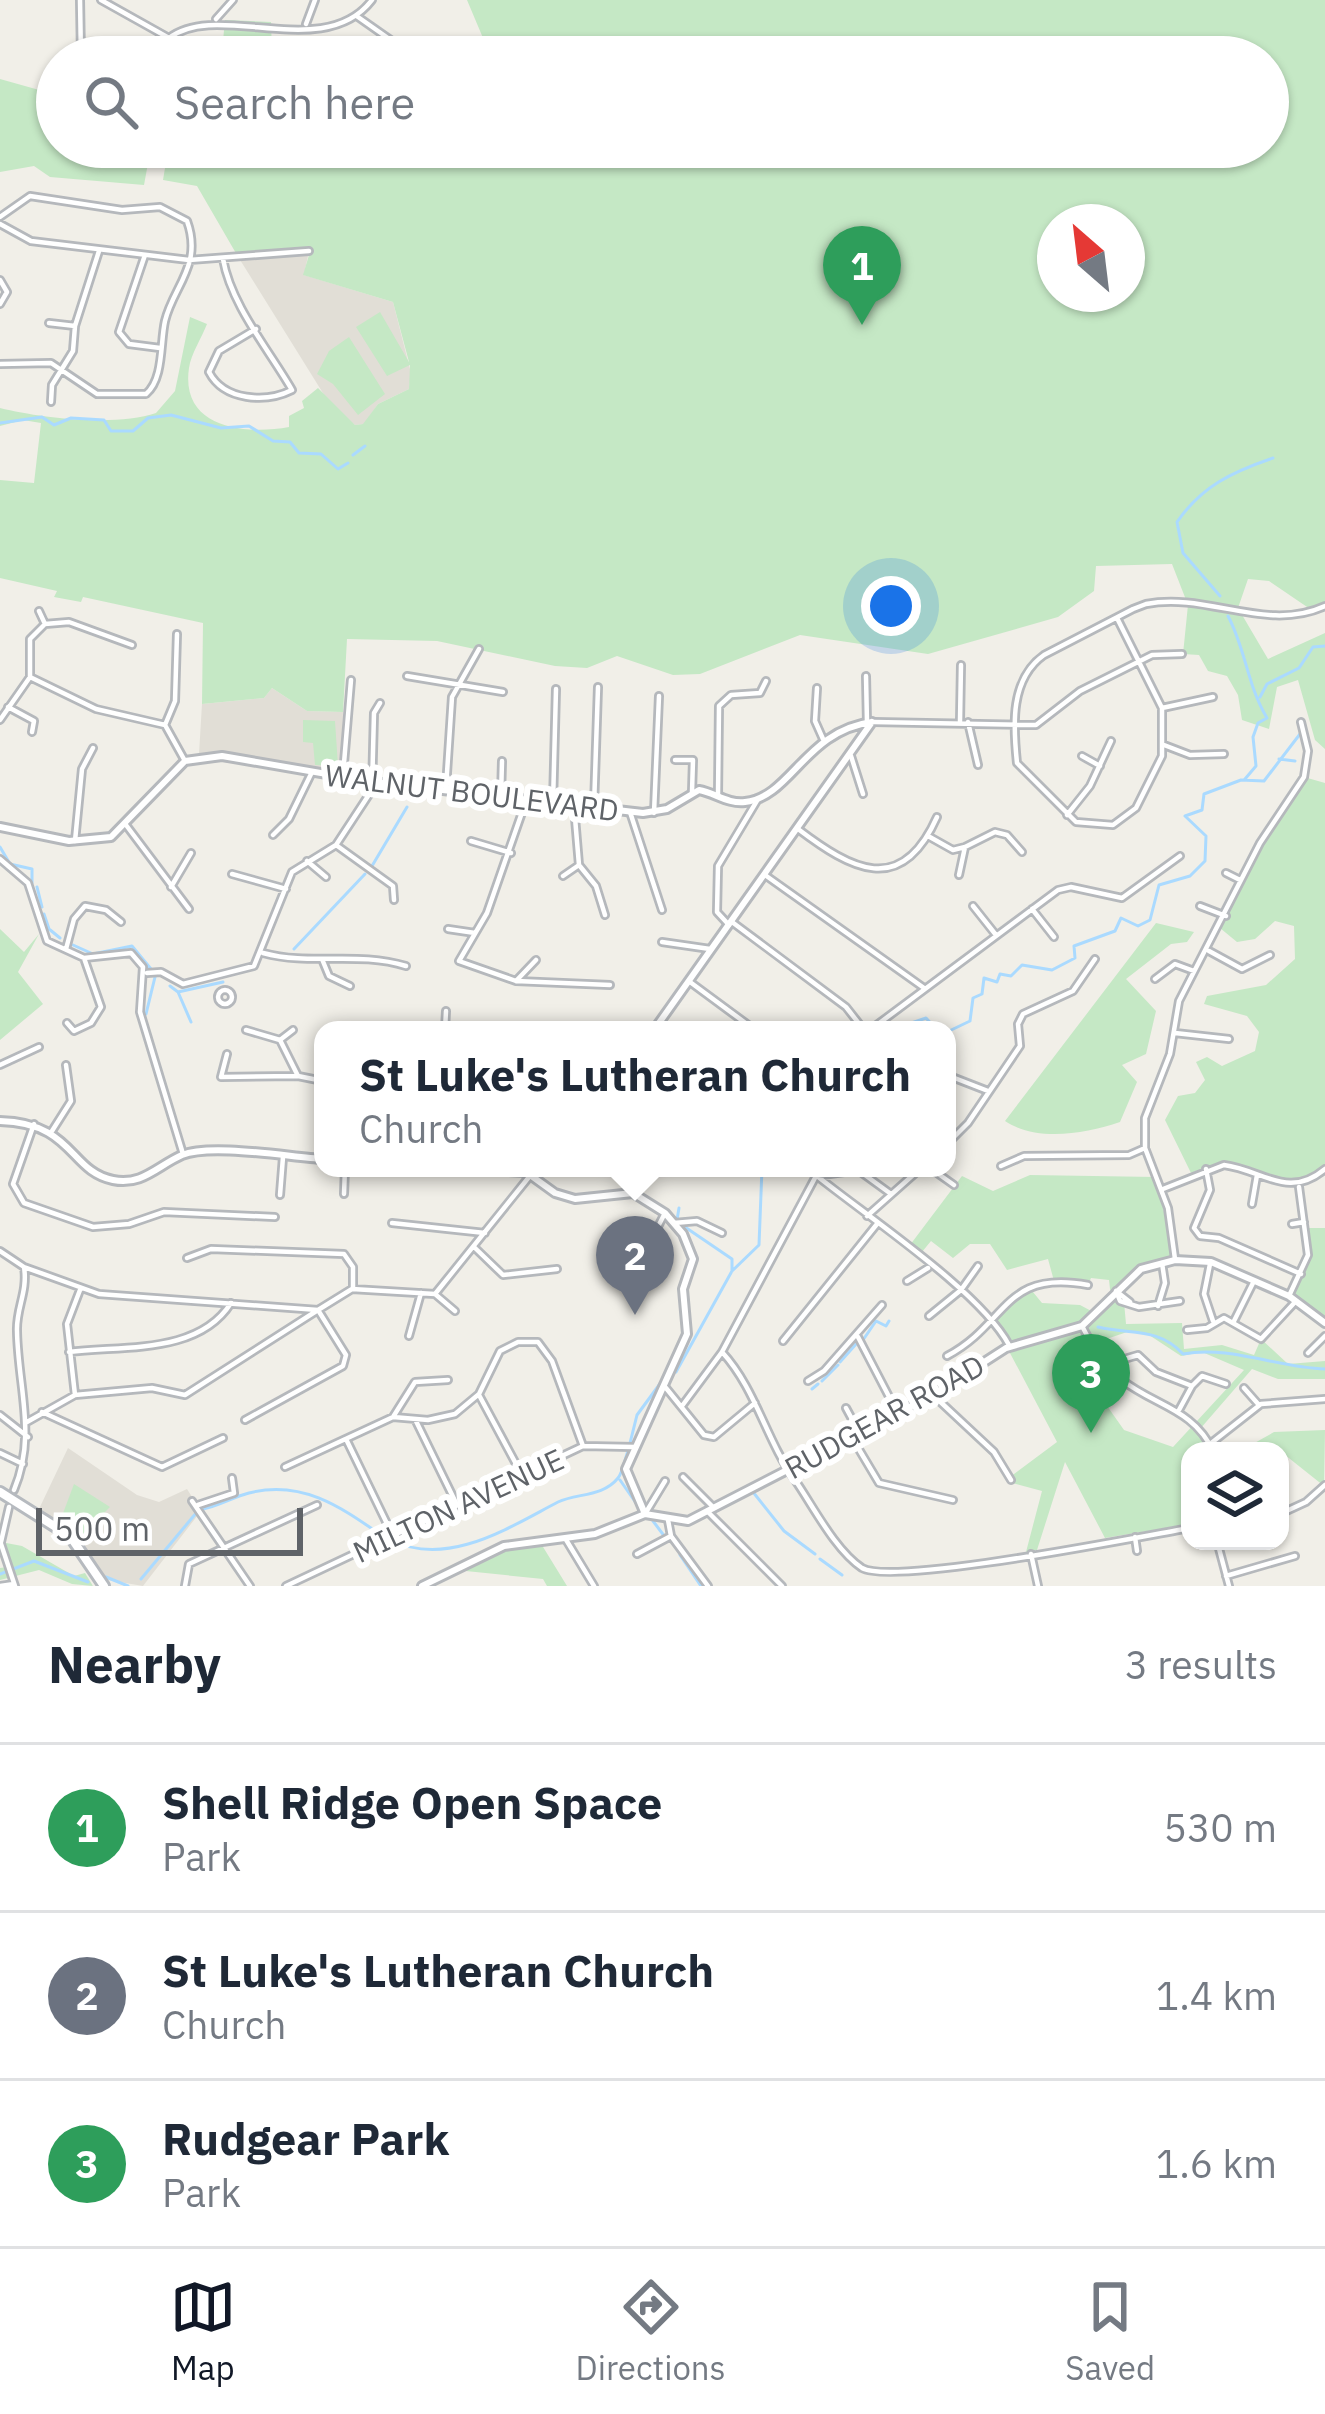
<!DOCTYPE html>
<style>
body{margin:0;font-family:"IBM Plex Sans",sans-serif;background:#f6f6f7;color:#1f2937}
.controls{position:absolute;right:36px;bottom:36px;display:grid;overflow:hidden;border-radius:24px;box-shadow:0 3px 9px #0004}
.controls button{width:108px;height:108px;display:grid;place-items:center;padding:0;border:0;border-bottom:3px solid #e0e1e3;background:#fff;color:#1f2937;font:60px sans-serif}
.compass{position:absolute;left:1037px;top:204px;width:108px;height:108px;border-radius:50%;background:#fff;box-shadow:0 3px 9px #0004;rotate:332deg}
.scale{position:absolute;left:36px;bottom:30px;width:267px;box-sizing:border-box;padding-left:12px;border:6px solid #5f6368;border-top:0;font-size:33px;line-height:42px;white-space:nowrap;color:#5f6368;-webkit-text-stroke:9px #fff;paint-order:stroke}
.you{position:absolute;left:891px;top:606px;width:42px;height:42px;margin:-30px;border:9px solid #fff;border-radius:50%;background:#1a73e8;box-shadow:0 0 0 18px #1a73e833}
.badge{display:grid;place-items:center;width:78px;height:78px;border-radius:50%;background:#111827;color:#fff;font-size:39px;font-weight:700}
.pin{position:absolute;translate:-50% -99px;filter:drop-shadow(0 3px 6px #0008)}
.pin::after{content:'';position:absolute;top:63px;width:42px;height:36px;background:inherit;clip-path:polygon(0 0,100% 0,50% 100%)}
.popup{position:absolute;left:314px;top:1021px;width:642px;height:156px;box-sizing:border-box;display:grid;place-content:center;border-radius:24px;background:#fff;filter:drop-shadow(0 3px 9px #0005);font-size:39px;white-space:nowrap;color:#747a83}
.popup b{font-size:45px;color:#1f2937}
.popup::after{content:'';position:absolute;left:50%;top:100%;margin-left:-24px;border:24px solid transparent;border-top-color:#fff}
.list{margin:0;padding:0;list-style:none}
h2{display:flex;justify-content:space-between;align-items:center;height:156px;margin:0;padding:0 48px;font-size:51px}
h2 small{font-size:39px;font-weight:400;color:#747a83}
.list li{display:grid;grid-template-columns:78px 1fr auto;gap:36px;align-items:center;box-sizing:border-box;height:168px;padding:0 48px;border-top:3px solid #e0e1e3}
.list b{display:block;font-size:45px;white-space:nowrap}
.list p{margin:0;font-size:39px;white-space:nowrap;color:#747a83}
.list em{font-size:39px;font-style:normal;color:#747a83}
.icon{flex:none;width:66px;height:66px;fill:none;stroke:currentColor;stroke-width:2;stroke-linecap:round;stroke-linejoin:round}
.map{position:relative;flex:none;width:1325px;height:1586px;overflow:hidden}
.search{position:absolute;background:#fff;box-shadow:0 3px 9px #0004;left:36px;right:36px;top:36px;height:132px;display:flex;align-items:center;gap:30px;box-sizing:border-box;padding:0 42px;border-radius:66px;color:#747a83;font-size:45px}
.sheet{height:660px;background:#fff}
nav{display:flex;justify-content:space-around;align-items:center;box-sizing:border-box;height:168px;border-top:3px solid #e0e1e3;background:#fff;font-size:33px;color:#747a83}
nav a{display:grid;justify-items:center;gap:6px}
nav .on{color:#111827}
.map>svg:first-child{display:block}
.education{fill:#e1ded6}
.green{fill:#c5e8c5;fill-rule:evenodd}
.lines{fill:none;stroke-linecap:round;stroke-linejoin:round}
.stream{stroke:#aadaff;stroke-width:3}
.minor-casing{stroke:#b5b8bc;stroke-width:10}
.tertiary-casing{stroke:#b5b8bc;stroke-width:12}
.secondary-casing{stroke:#b6babf;stroke-width:14}
.minor{stroke:#fff;stroke-width:4.5}
.tertiary{stroke:#fff;stroke-width:6}
.secondary{stroke:#fff;stroke-width:8}
.labels{text-anchor:middle;dominant-baseline:central;stroke-width:12;stroke-linejoin:round;paint-order:stroke}
.street-label{font-size:30px;fill:#5f6368;stroke:#fff}
</style>
<div class="map">
<svg width="1325" height="1586" viewBox="0 0 1325 1586">
<rect width="100%" height="100%" fill="#f1efe8"/>
<path class="education" d="M288 250 309 251 304 275 393 302 411 373 409 389 378 404 364 424 355 425 331 406 237 255Z
M272 688 307 711 343 712 341 773 230 754H199L202 704 264 698Z
M68 1448 137 1495 159 1502 187 1489 201 1511 143 1586 102 1579 73 1535 39 1509Z"/>
<path class="green" d="M467 0H1325V606L1313 611 1269 581 1248 579 1238 608 1268 659 1325 633V749L1315 740 1298 680 1277 687 1269 729 1242 720 1238 695 1227 676 1208 671 1199 655 1183 654 1188 605 1172 564 1096 566 1094 591 1058 617 928 654 800 635 700 674 673 675 617 656 587 668 555 666 437 641 347 639 343 712 307 711 272 688 264 698 202 704 203 623 83 597 81 602 54 597 57 591 0 578V480L34 483 41 423 23 420 0 426V408C40 418 116 427 156 413L175 391 190 317 207 324C202 337 191 354 189 368 180 429 246 435 289 427V416L304 408 302 401 318 388 355 425 363 424 378 404 409 389 410 365 387 376 356 327 380 312 409 362 393 302 303 275 309 255 304 250 237 255 197 186 163 180 168 150 152 147H1268V57H491ZM1055 222H1127V294H1055Z
M225 20 271 22 272 52 304 54V43L398 48 410 57H252L222 51Z
M0 79 57 95V147H151L144 185 50 177 34 166 0 172Z
M349 337 385 394 358 415 333 384 317 374 329 351Z
M303 720 335 721 338 766 315 765 313 743 303 742Z
M1304 777 1325 783V1169C1278 1208 1253 1147 1191 1173L1165 1120 1178 1096 1195 1093 1205 1080 1196 1062 1207 1057 1222 1066 1255 1051 1259 1032 1247 1016 1204 1004 1207 996 1266 985 1295 959 1294 926 1275 921 1255 939 1237 942 1220 928 1260 843Z
M1156 923 1194 932 1187 942 1171 944 1126 979 1156 1011 1146 1054 1122 1065 1137 1082 1120 1122C1084 1134 1037 1142 1005 1121Z
M0 929 24 952 39 934 18 972 43 1004 0 1040Z
M1030 1175 1156 1177 1175 1260 1141 1269 1117 1291 1124 1302 1126 1324 1182 1323 1184 1349 1222 1345 1254 1355 1261 1339 1288 1364 1325 1361V1379H1278L1252 1369 1200 1429 1213 1451H1190V1524L1105 1538 1065 1462 1037 1550 1026 1552 1042 1491 1012 1483 1010 1477 1057 1442 991 1317 1028 1286 1042 1303 1080 1305 1095 1313 1111 1298 1109 1280 1091 1278 1088 1285 1054 1281 1048 1259 1007 1270 990 1244H970L953 1258 931 1241 917 1258 907 1249 962 1176 993 1191ZM1127 1332 1149 1335 1181 1356 1202 1352 1244 1370 1173 1447 1124 1430 1093 1386 1112 1372 1092 1344Z
M1306 1228H1325V1323L1289 1296 1308 1255Z
M1325 1430 1324 1486 1280 1451 1242 1450 1274 1432Z
M74 1484 110 1507 83 1534 62 1516Z
M1 1542 22 1546 74 1576 85 1573 93 1586 72 1584 39 1570 0 1580V1568L8 1567Z
M540 1542 567 1586H547L543 1579 456 1570 489 1551Z"/>
<g class="lines">
<path class="stream" d="M0 423 42 417 54 425 71 418 104 420 111 431H133L148 418 171 415 221 428 249 426 273 441 290 442 299 453 321 454 338 469 348 463
M353 455 365 446
M1220 596 1183 553 1177 522C1202 486 1232 472 1273 458
M1228 616C1246 650 1247 685 1267 718L1258 723 1253 737 1256 766 1245 779
M1260 697 1267 684 1299 668 1313 647 1325 646
M1279 759 1295 761
M0 847 10 864 32 869V883
M372 866 407 807
M37 887 42 907
M44 914 49 929 60 938
M73 945 93 954 132 946 151 969
M294 949 365 874
M170 986 178 992 223 982
M178 992 191 1022
M146 1014 155 977
M891 1030 926 1018 937 1030
M947 1032 970 1021 973 998 982 994 984 978 997 982 1000 974 1011 976 1022 965 1052 970 1075 958 1074 946 1115 931 1121 918 1138 926 1150 920 1159 885 1190 876 1205 861 1206 836 1185 816 1202 810 1204 794 1241 780 1264 781 1300 734
M677 1220 679 1208
M682 1225 732 1259V1271
M1098 1327C1131 1335 1158 1327 1183 1354 1230 1345 1278 1368 1325 1369
M863 1340 876 1321 886 1326 889 1321
M840 1362 857 1343
M676 1372 732 1271 759 1245 762 1168
M822 1381 838 1365
M812 1389 818 1384
M630 1443 637 1415 662 1381
M620 1480 636 1503
M753 1492 784 1531 815 1554
M203 1509C219 1506 233 1497 249 1493 303 1479 342 1508 384 1537
M653 1521 665 1537
M390 1540C448 1568 508 1528 558 1502 577 1493 603 1497 618 1478 623 1472 625 1458 628 1451
M680 1555 701 1586
M820 1559 842 1575
M0 1574 34 1561 88 1582
M106 1577 128 1586
M141 1579 197 1512"/>
<defs>
<path id="minor" d="M80 0 81 57
M101 0 169 38 235 57
M358 17 415 57
M216 19 233 0
M306 24 315 0
M169 38C218 0 324 63 372 0
M168 57 169 38
M0 217 30 196 122 210 160 207 187 221C203 265 173 287 165 321 160 343 164 379 146 394H97L51 363 0 364
M0 224 31 241 189 260 309 251
M145 255 119 332 129 344 160 348
M223 259C231 305 269 350 292 390 266 403 224 401 209 372L219 351 256 329
M0 280 7 292 0 304
M49 323 75 326
M51 402 52 385 73 351 75 326 99 251
M39 611 45 624
M1117 618 1162 708V756L1136 808 1113 825 1076 822 1017 763C1013 725 1010 679 1044 655L1133 609 1146 604C1208 592 1266 633 1325 606
M407 676 503 692
M866 676 867 723
M30 677V639L45 624 69 622 132 645
M817 688 815 721 823 739
M8 707 34 721 32 732
M1162 708 1213 697
M0 720 30 677 96 709 165 725 185 761
M960 721 961 665
M874 722 1036 725 1080 691 1152 655 1182 654
M968 722 978 765
M165 725 175 701 177 634
M1164 745 1190 755 1224 754
M851 756 863 794
M1082 756 1100 766
M675 760H693L692 792
M343 775 351 680
M446 788 452 697 479 649
M718 795 719 706 731 695 760 693 766 681
M501 797 502 761
M526 801 487 913 459 961 516 981 610 985
M553 803 556 689
M574 806 579 865 596 886 605 915
M594 807 598 687
M630 812 662 910
M654 813 659 696
M1067 815 1090 786 1111 741
M126 825 189 909
M798 829C851 869 901 898 937 817
M273 835 289 819 312 772
M928 836 953 850 965 847 959 875
M75 841 82 769 93 748
M471 841 511 853
M336 845 393 886 394 900
M965 847 995 832 1007 835 1022 852
M0 859 28 883 47 941 84 958 131 953 143 967 140 1012 183 1154
M307 861 326 877
M1226 873 1240 880
M232 874 286 889
M765 875 924 988
M563 876 579 865
M171 887 191 853
M973 906 996 935
M1200 906 1226 916
M1032 909 1054 937
M732 922 846 1007 864 1030
M729 925 717 912 718 866 758 799
M448 929 475 933
M662 942 710 949
M66 949 74 919 85 906 106 910 121 922
M1209 951 1242 969 1270 955
M263 953C311 966 357 951 406 966
M322 959 329 976 350 986
M147 973 161 972 183 984 254 966 292 872 336 845 372 790 374 713 380 703
M1155 979 1175 964 1194 971
M516 981 536 960
M690 982 755 1030
M218 997a7 7 0 1 1 14 0a7 7 0 1 1-14 0Z
M67 1023 74 1031 91 1023 101 1007 84 958
M246 1030 280 1040 298 1076 323 1081
M445 1030 446 1011
M870 1030 1058 890 1071 887 1122 898 1180 856
M1175 1033 1229 1039
M280 1040 293 1030
M227 1054 221 1077 298 1076
M0 1065 39 1047
M952 1077 988 1091
M34 1124 13 1184 24 1203 93 1227 129 1224 164 1212 275 1217
M52 1131 71 1101 66 1065
M947 1144 968 1123 1020 1046 1018 1024 1023 1014 1073 991 1095 959
M1001 1166 1024 1156 1129 1155 1145 1148
M807 1168C860 1212 979 1289 1009 1345
M930 1168 954 1185
M1206 1169 1210 1190 1194 1228 1200 1236 1219 1238 1301 1274
M1163 1189 1224 1165C1263 1170 1288 1200 1325 1169
M344 1194 345 1168
M280 1195 283 1157
M1252 1204 1257 1175
M867 1216 921 1168
M392 1223 485 1233
M674 1223 697 1221 722 1233
M1292 1224 1304 1222
M648 1246 665 1213
M474 1247 503 1275 557 1269
M0 1251 24 1267 99 1294 318 1310 352 1289 435 1294
M187 1258 211 1249 344 1254 353 1267V1289
M1175 1259 1168 1208 1145 1148V1118L1170 1054 1179 1001 1260 843 1304 777 1308 751 1301 722
M1210 1264 1204 1294 1213 1321
M907 1281 928 1268
M435 1294 529 1177
M435 1294 455 1311
M1289 1296 1308 1255 1299 1187
M1130 1302 1116 1291 1120 1301 1139 1307 1180 1301
M1158 1306 1165 1283 1162 1263
M929 1316 961 1290 978 1266
M1234 1321 1253 1283
M1082 1326C1093 1347 1103 1366 1122 1380 1155 1406 1194 1409 1213 1451
M1187 1330 1207 1328 1224 1318 1261 1339 1296 1301
M409 1336 421 1293
M858 1337 897 1412
M783 1341 877 1224
M69 1352C123 1345 198 1355 231 1303
M722 1352C756 1389 766 1440 795 1480 813 1506 835 1550 862 1568 894 1586 1137 1537 1190 1528
M1308 1353 1325 1336
M947 1356C1008 1324 1003 1269 1088 1285
M1104 1365 1138 1355 1156 1372 1192 1386
M808 1381 824 1371 882 1305
M1192 1386 1202 1376 1226 1384
M666 1388 704 1435 714 1437 755 1403
M1244 1388 1259 1405
M75 1395 67 1324 80 1290
M479 1395 522 1475
M933 1395 994 1452 1011 1480
M682 1406 722 1352 816 1176 858 1170 891 1194
M846 1408 859 1432
M1179 1410 1192 1386
M42 1412 162 1467 223 1438
M0 1415 28 1437
M393 1417 415 1382 448 1380
M415 1419 457 1505
M27 1422 75 1395 152 1388 185 1395 318 1310 346 1355 343 1366 245 1420
M851 1436 879 1483 953 1500
M346 1439 393 1536
M1210 1444 1261 1404 1325 1399
M0 1453 23 1464
M285 1467 393 1417 428 1420 455 1414 479 1394 500 1351 518 1342H538L552 1361 583 1446
M683 1477 714 1508
M14 1490C37 1435 18 1388 17 1331 16 1308 28 1292 24 1267
M192 1501 250 1586
M198 1505 234 1493 232 1478
M707 1511 782 1586
M645 1514 665 1481
M1280 1514 1306 1502 1325 1485
M668 1520 671 1536 708 1586
M1135 1537 1137 1551
M565 1538 594 1586
M0 1541 15 1586
M1217 1541 1229 1586
M1 1542 9 1507
M637 1554 669 1537
M1031 1554 1038 1586
M1226 1576 1295 1556
M0 1586 14 1584
M185 1586 189 1564 317 1505
M286 1586 583 1446 634 1447"/>
<path id="tertiary" d="M0 827 69 841 111 837 185 761 222 756 373 782 643 813 667 809 699 790C715 793 728 804 745 802 791 797 805 731 872 722
M654 1030 872 722
M0 1121C74 1123 69 1171 113 1180 142 1186 157 1166 182 1155 211 1143 289 1157 323 1159
M454 1168 526 1172 555 1193 575 1199 633 1193 665 1213 683 1234 693 1259 683 1289 687 1334 626 1469 645 1514
M422 1586 504 1546 595 1534 645 1514 688 1521 933 1395 1006 1348 1082 1326 1141 1269 1175 1260 1211 1262 1289 1296 1325 1323"/>
<path id="secondary" d="M0 1492 70 1536 104 1586"/>
</defs>
<use href="#minor" class="minor-casing"/>
<use href="#tertiary" class="tertiary-casing"/>
<use href="#secondary" class="secondary-casing"/>
<use href="#minor" class="minor"/>
<use href="#tertiary" class="tertiary"/>
<use href="#secondary" class="secondary"/>
</g>
<g class="labels">
<g class="street-label">
<text transform="translate(472 792) rotate(7)">WALNUT BOULEVARD</text>
<text transform="translate(884 1416) rotate(-29)">RUDGEAR ROAD</text>
<text transform="translate(458 1505) rotate(-25)">MILTON AVENUE</text>
</g>
</g>
</svg>
<div class="controls">
<button><svg class="icon" aria-label="layers" viewBox="0 0 24 24"><path d="M12 4l9 5-9 5-9-5zM3 14l9 5 9-5"/></svg></button>
</div>
<svg class="compass" viewBox="-18 -18 36 36"><path d="M0-13l5 13h-10z" fill="#e53935"/><path d="M0 13l5-13h-10z" fill="#747a83"/></svg>
<div class="scale">500 m</div>
<div class="you"></div>
<div class="pin badge" style="left:862px;top:325px;background:#2e9e5b">1</div>
<div class="pin badge" style="left:635px;top:1315px;background:#6b7280">2</div>
<div class="popup"><b>St Luke's Lutheran Church</b>Church</div>
<div class="pin badge" style="left:1091px;top:1433px;background:#2e9e5b">3</div>
<div class="search"><svg class="icon" aria-label="search" viewBox="0 0 24 24"><circle cx="10" cy="10" r="6"/><path d="M15 15l6 6"/></svg>Search here</div>
</div>
<section class="sheet">
<h2>Nearby<small>3 results</small></h2>
<ul class="list">
<li><span class="badge" style="background:#2e9e5b">1</span><div><b>Shell Ridge Open Space</b><p>Park</p></div><em>530 m</em></li>
<li><span class="badge" style="background:#6b7280">2</span><div><b>St Luke's Lutheran Church</b><p>Church</p></div><em>1.4 km</em></li>
<li><span class="badge" style="background:#2e9e5b">3</span><div><b>Rudgear Park</b><p>Park</p></div><em>1.6 km</em></li>
</ul>
</section>
<nav>
<a class="on"><svg class="icon" aria-label="map" viewBox="0 0 24 24"><path d="M3 6l6-2 6 2 6-2v14l-6 2-6-2-6 2zM9 4v14M15 6v14"/></svg>Map</a>
<a><svg class="icon" aria-label="directions" viewBox="0 0 24 24"><path d="M12 3l9 9-9 9-9-9zM9 14v-3h6M13 9l2 2-2 2"/></svg>Directions</a>
<a><svg class="icon" aria-label="saved" viewBox="0 0 24 24"><path d="M7 4h10v16l-5-4-5 4z"/></svg>Saved</a>
</nav>
